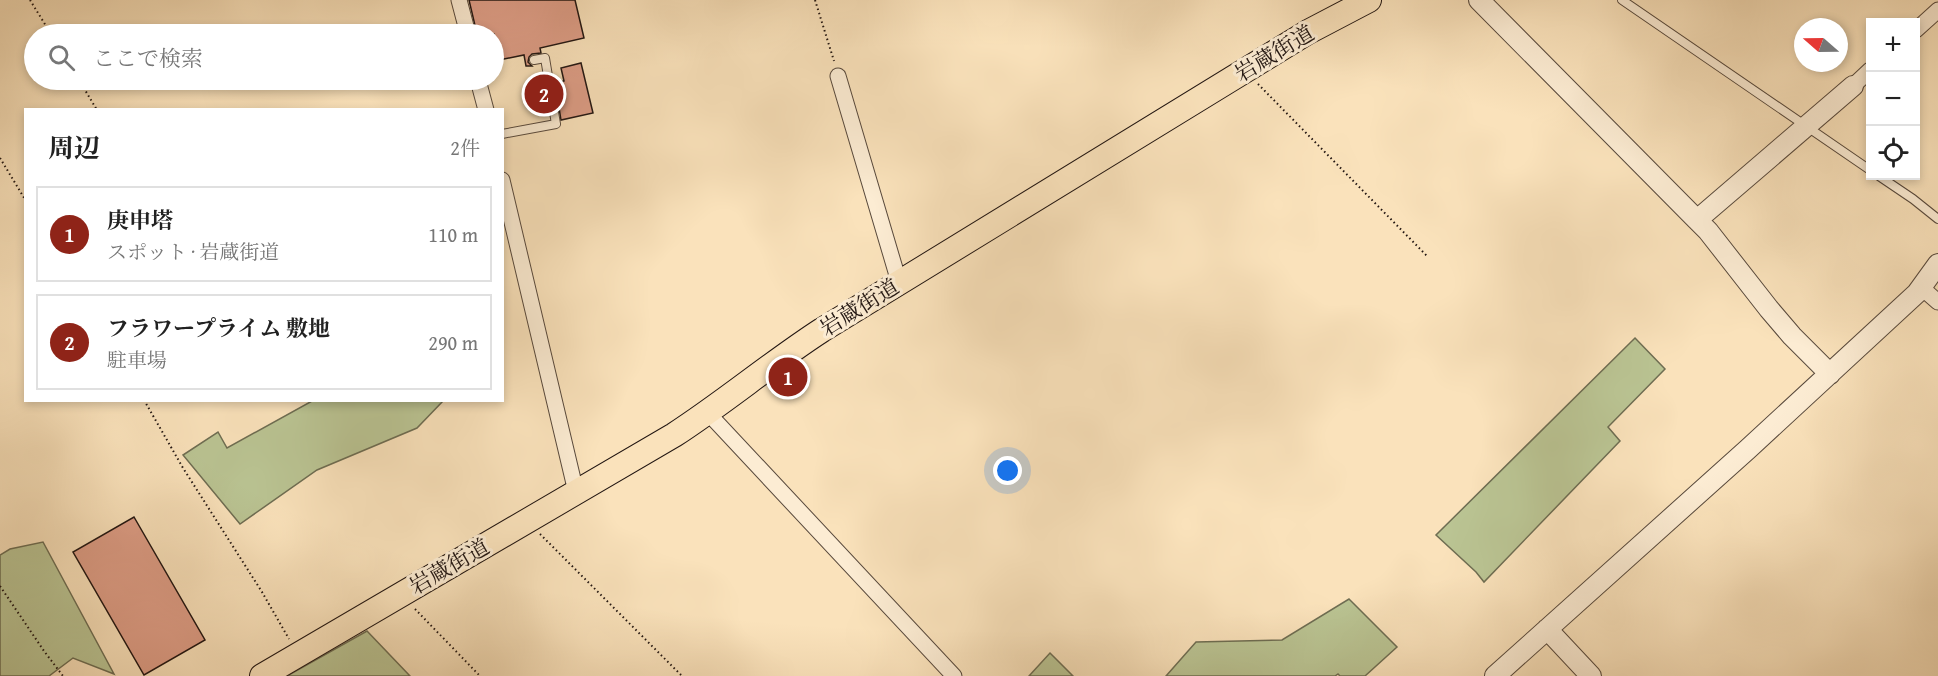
<!DOCTYPE html>
<html lang="ja">
<meta charset="utf-8">
<style>
body{margin:0;font-family:"Gentium Book Plus","Noto Serif JP",serif;background:#f6f6f6;color:#222}
.controls{position:absolute;right:18px;top:18px;display:grid;overflow:hidden;border-radius:0px;box-shadow:0 3px 9px #0003}
.controls button{width:54px;height:54px;display:grid;place-items:center;padding:0;border:0;border-bottom:2px solid #e0e0e0;background:#fff;color:#222;font:30px sans-serif}
.compass{position:absolute;left:1794px;top:18px;width:54px;height:54px;border-radius:50%;background:#fff;box-shadow:0 3px 9px #0003;rotate:290deg}
.you{position:absolute;left:1008px;top:471px;width:21px;height:21px;margin:-15px;border:4px solid #fff;border-radius:50%;background:#1a73e8;box-shadow:0 0 0 9px #1a73e833}
.badge{display:grid;place-items:center;width:39px;height:39px;border-radius:50%;background:#8f2418;color:#fff;font-size:20px;font-weight:700}
.pin{position:absolute;translate:-50% -50%;border:3px solid #fff;box-shadow:0 2px 6px #0006}
.list{margin:0;padding:0;list-style:none}
h2{display:flex;justify-content:space-between;align-items:center;height:78px;margin:0;padding:0 24px;font-size:26px}
h2 small{font-size:20px;font-weight:400;color:#767676}
.list li{display:grid;grid-template-columns:39px 1fr auto;gap:18px;align-items:center;box-sizing:border-box;height:96px;margin:0 12px 12px;padding:0 12px;border:2px solid #e0e0e0;border-radius:0px}
.list b{display:block;font-size:22px;white-space:nowrap}
.list p{margin:0;font-size:20px;white-space:nowrap;color:#767676}
.list em{font-size:20px;font-style:normal;color:#767676}
.icon{flex:none;width:33px;height:33px;fill:none;stroke:currentColor;stroke-width:2;stroke-linecap:round;stroke-linejoin:round}
.map{position:relative;flex:none;width:1938px;height:676px;overflow:hidden}
.search{position:absolute;background:#fff;box-shadow:0 3px 9px #0003;left:24px;top:24px;width:480px;height:66px;display:flex;align-items:center;gap:15px;box-sizing:border-box;padding:0 21px;border-radius:33px;color:#767676;font-size:22px}
.panel{position:absolute;background:#fff;box-shadow:0 3px 9px #0003;left:24px;top:108px;width:480px;height:294px;border-radius:0px}
.map>svg:first-child{display:block}
.green{fill:#bac493;stroke:#6e6d52;stroke-width:1.5}
.building{fill:#dd9d86;stroke:#221612;stroke-width:1.5}
.lines{fill:none;stroke-linecap:round;stroke-linejoin:round}
.service-casing{stroke:#58493c;stroke-width:10}
.minor-casing{stroke:#58493c;stroke-width:17}
.tertiary-casing{stroke:#58493c;stroke-width:22}
.primary-casing{stroke:#221612;stroke-width:26}
.path{stroke:#221612;stroke-width:2;stroke-dasharray:1.5 3;stroke-linecap:butt}
.service{stroke:#fcecd3;stroke-width:8}
.minor{stroke:#fcecd3;stroke-width:15}
.tertiary{stroke:#fcecd3;stroke-width:20}
.primary{stroke:#fae2bb;stroke-width:24}
.labels{text-anchor:middle;dominant-baseline:central;stroke-width:6;stroke-linejoin:round;paint-order:stroke}
.street-label{font-size:22px;fill:#221612;stroke:#fcecd3}
</style>
<div class="map">
<svg width="1938" height="676" viewBox="0 0 1938 676">
<rect width="100%" height="100%" fill="#fae2bb"/>
<filter id="stains"><feTurbulence type="fractalNoise" baseFrequency=".00333" numOctaves="4"/><feColorMatrix values="0 0 0 0 .2 0 0 0 0 .09 0 0 0 0 .02 0 0 0 .5 -.17"/></filter>
<radialGradient id="worn" r=".72"><stop offset=".6" stop-color="#630" stop-opacity="0"/><stop offset="1" stop-color="#630" stop-opacity=".3"/></radialGradient>
<path class="green" d="M1635 338 1665 369 1608 427 1620 441 1484 582 1476 572 1436 535Z
M312 401H443L417 428 317 470 240 524 183 455 218 432 227 448Z
M43 542 114 674 73 658 49 676H0V555L10 549Z
M1349 599 1397 647 1365 676H1340L1338 674 1335 676H1166L1196 642 1282 640Z
M367 631 410 676H287Z
M1050 653 1073 676H1029Z"/>
<path class="building" d="M469 0H575L584 38 540 48 541 53 532 54 529 57 528 62 532 66H526L524 55 494 61V34H477Z
M581 63 593 113 561 120 555 83 564 81 561 68Z
M134 517 205 640 144 675 73 552Z"/>
<g class="lines">
<defs>
<path id="service" d="M1622 0 1870 170
M502 134 556 124 545 58 534 60
M1879 176 1913 199 1938 219"/>
<path id="minor" d="M459 0 468 34
M1916 30 1938 10
M838 76 899 282
M478 80 486 110
M1853 86 1870 70
M502 180 576 492
M1922 288 1938 302
M708 413 954 676"/>
<path id="tertiary" d="M1479 0 1697 220 1853 86
M1697 220 1708 231 1769 309 1792 336 1830 374
M1547 629 1591 676
M1495 676 1748 449 1917 293 1938 264"/>
<path id="primary" d="M262 676 674 435C725 402 771 363 822 330L1308 32 1369 0"/>
</defs>
<use href="#service" class="service-casing"/>
<use href="#minor" class="minor-casing"/>
<use href="#tertiary" class="tertiary-casing"/>
<use href="#primary" class="primary-casing"/>
<path class="path" d="M30 0 51 34
M815 0 834 61
M79 80 97 110
M1258 84 1428 257
M0 158 26 201
M144 400 183 468 262 592 289 639
M277 400 279 404
M540 534 682 676
M0 586 44 651 63 676
M415 609 480 676"/>
<use href="#service" class="service"/>
<use href="#minor" class="minor"/>
<use href="#tertiary" class="tertiary"/>
<use href="#primary" class="primary"/>
</g>
<g class="labels">
<g class="street-label">
<text transform="translate(1274 53) rotate(-31)">岩蔵街道</text>
<text transform="translate(859 307) rotate(-32)">岩蔵街道</text>
<text transform="translate(449 566) rotate(-30)">岩蔵街道</text>
</g>
</g>
<rect width="100%" height="100%" filter="url(#stains)"/>
<rect width="100%" height="100%" fill="url(#worn)"/>
</svg>
<div class="controls">
<button>+</button>
<button>−</button>
<button><svg class="icon" aria-label="locate" viewBox="0 0 24 24"><circle cx="12" cy="12" r="6"/><path d="M12 2v4M12 18v4M2 12h4M18 12h4"/></svg></button>
</div>
<svg class="compass" viewBox="-18 -18 36 36"><path d="M0-13l5 13h-10z" fill="#e53935"/><path d="M0 13l5-13h-10z" fill="#767676"/></svg>
<div class="you"></div>
<div class="pin badge" style="left:788px;top:377px">1</div>
<div class="pin badge" style="left:544px;top:94px">2</div>
<div class="search"><svg class="icon" aria-label="search" viewBox="0 0 24 24"><circle cx="10" cy="10" r="6"/><path d="M15 15l6 6"/></svg>ここで検索</div>
<section class="panel">
<h2>周辺<small>2件</small></h2>
<ul class="list">
<li><span class="badge">1</span><div><b>庚申塔</b><p>スポット · 岩蔵街道</p></div><em>110 m</em></li>
<li><span class="badge">2</span><div><b>フラワープライム 敷地</b><p>駐車場</p></div><em>290 m</em></li>
</ul>
</section>
</div>
